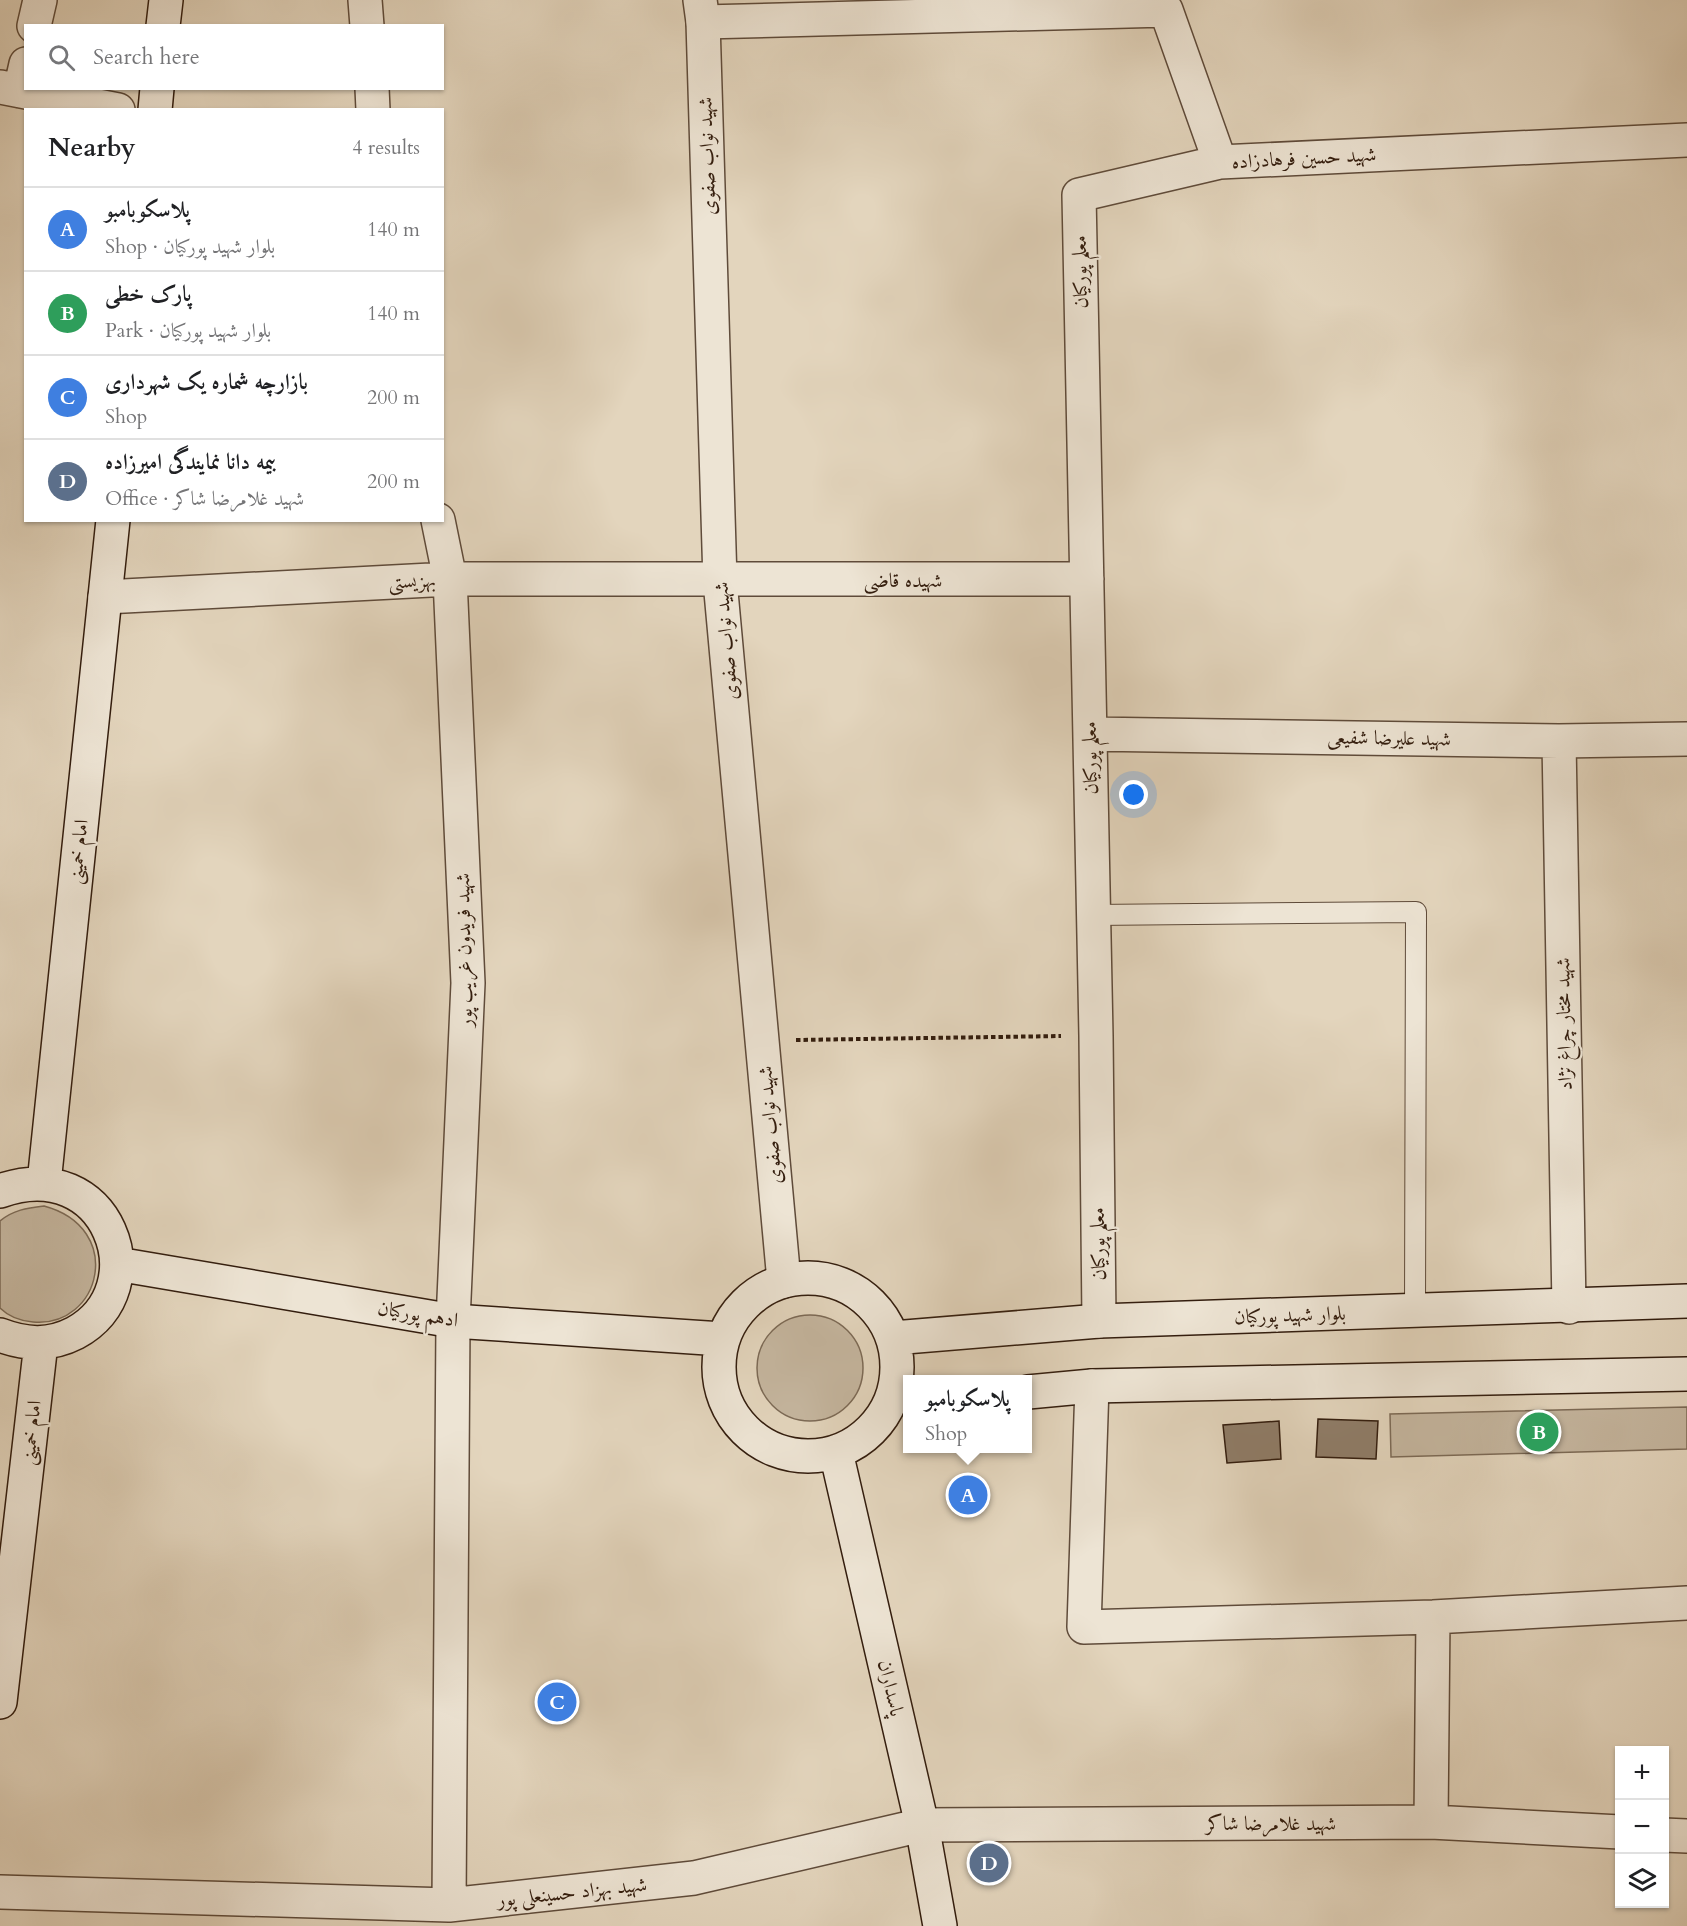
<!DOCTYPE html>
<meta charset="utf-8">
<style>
body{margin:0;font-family:Cardo,Amiri,serif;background:#f2f2f2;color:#202124}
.controls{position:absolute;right:18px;bottom:18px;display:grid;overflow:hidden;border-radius:0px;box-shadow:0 2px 4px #0004}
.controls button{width:54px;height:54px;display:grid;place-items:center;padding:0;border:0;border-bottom:2px solid #e0e0e0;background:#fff;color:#202124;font:30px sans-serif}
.you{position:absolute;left:1134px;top:795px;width:21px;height:21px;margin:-15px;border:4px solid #fff;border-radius:50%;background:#1a73e8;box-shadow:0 0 0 9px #1a73e833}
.badge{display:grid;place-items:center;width:39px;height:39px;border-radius:50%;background:#d93025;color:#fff;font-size:20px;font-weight:700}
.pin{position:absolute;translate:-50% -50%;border:3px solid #fff;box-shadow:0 2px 6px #0006}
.popup{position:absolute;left:903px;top:1375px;width:129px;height:78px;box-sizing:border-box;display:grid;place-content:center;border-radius:0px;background:#fff;filter:drop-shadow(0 2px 4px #0005);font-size:20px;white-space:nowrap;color:#757577}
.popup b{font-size:22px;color:#202124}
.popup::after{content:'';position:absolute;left:50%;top:100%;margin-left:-12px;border:12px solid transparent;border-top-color:#fff}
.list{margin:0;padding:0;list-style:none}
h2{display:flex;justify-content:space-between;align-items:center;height:78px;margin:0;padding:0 24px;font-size:26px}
h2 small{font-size:20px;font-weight:400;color:#757577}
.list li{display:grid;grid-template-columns:39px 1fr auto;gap:18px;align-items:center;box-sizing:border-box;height:84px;padding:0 24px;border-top:2px solid #e0e0e0}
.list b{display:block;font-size:22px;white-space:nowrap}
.list p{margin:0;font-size:20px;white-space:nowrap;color:#757577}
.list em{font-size:20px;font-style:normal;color:#757577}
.icon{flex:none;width:33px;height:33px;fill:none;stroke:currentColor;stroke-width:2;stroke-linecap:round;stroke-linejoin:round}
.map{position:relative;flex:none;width:1687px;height:1926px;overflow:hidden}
.search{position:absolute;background:#fff;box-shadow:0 2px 4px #0004;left:24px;top:24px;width:420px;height:66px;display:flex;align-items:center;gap:15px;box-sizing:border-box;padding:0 21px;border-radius:0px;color:#757577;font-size:22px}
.panel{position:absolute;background:#fff;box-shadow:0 2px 4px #0004;left:24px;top:108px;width:420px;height:414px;border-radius:0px}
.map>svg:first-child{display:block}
.green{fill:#c5b69f;stroke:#7c6a56;stroke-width:1.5}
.building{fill:#8f7d69;stroke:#331d0e;stroke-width:1.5}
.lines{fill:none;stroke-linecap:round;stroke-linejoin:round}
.service-casing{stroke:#5f4b3a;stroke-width:22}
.minor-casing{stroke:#5f4b3a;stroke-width:36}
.tertiary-casing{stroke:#5f4b3a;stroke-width:36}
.secondary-casing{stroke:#331d0e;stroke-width:36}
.path{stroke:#331d0e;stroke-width:4;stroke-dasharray:4.5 3;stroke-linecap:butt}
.service{stroke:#ede4d4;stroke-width:20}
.minor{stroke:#ede4d4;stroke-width:33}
.tertiary{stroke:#ede4d4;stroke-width:33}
.secondary{stroke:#ede4d4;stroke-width:33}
.labels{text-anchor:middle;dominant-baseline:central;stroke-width:4.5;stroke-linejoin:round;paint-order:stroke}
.street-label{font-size:20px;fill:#331d0e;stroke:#ede4d4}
</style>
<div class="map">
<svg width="1687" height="1926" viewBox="0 0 1687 1926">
<rect width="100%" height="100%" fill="#e3d5bd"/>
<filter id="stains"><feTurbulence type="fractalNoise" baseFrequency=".00333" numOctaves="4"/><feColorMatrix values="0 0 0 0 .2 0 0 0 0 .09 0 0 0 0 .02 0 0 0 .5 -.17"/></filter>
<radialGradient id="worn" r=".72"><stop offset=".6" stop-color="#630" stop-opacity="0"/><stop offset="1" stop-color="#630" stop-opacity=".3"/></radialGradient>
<path class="green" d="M44 1206C126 1228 101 1328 33 1322 21 1321 9 1317 0 1308V1221C13 1210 27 1208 44 1206Z
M757 1368a53 53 0 1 1 106 0a53 53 0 1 1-106 0Z
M1687 1407V1449L1391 1457 1390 1414Z"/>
<path class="building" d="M1318 1419 1378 1421 1376 1459 1316 1457Z
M1279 1421 1281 1459 1227 1463 1223 1425Z"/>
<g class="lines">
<defs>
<path id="service" d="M1093 915 1416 912 1415 1312"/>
<path id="minor" d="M365 0 367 26
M703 22 1166 10 1220 162 1687 140
M34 26 40 0
M0 87 118 110
M372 88 373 110
M20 91 26 64
M438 520 450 579 468 983 453 1321 449 1905
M105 597 450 579H1087
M1090 734 1559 741 1687 739
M1559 741 1569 1307
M1099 1321 1096 1036 1079 195 1220 162
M1092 1386 1084 1627 1433 1617 1687 1603
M1431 1822 1433 1617
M1664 1835 1687 1836
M0 1892 449 1905 694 1878 922 1825 1431 1822 1620 1832"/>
<path id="tertiary" d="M700 0 703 22 720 581 784 1281"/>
<path id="secondary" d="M163 26 166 0
M155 110 157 88
M44 1183 113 520
M0 1191C108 1152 158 1288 75 1333 50 1346 26 1345 0 1335
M117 1264 453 1321 722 1339
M719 1367a89 89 0 1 1 178 0a89 89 0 1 1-178 0Z
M893 1338 1099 1321 1687 1301
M1028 1392 1092 1386 1687 1374
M836 1452 922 1825 940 1926
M0 1702 41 1343"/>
</defs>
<use href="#service" class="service-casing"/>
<use href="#minor" class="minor-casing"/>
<use href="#tertiary" class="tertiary-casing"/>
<use href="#secondary" class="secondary-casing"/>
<path class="path" d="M796 1040 1061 1036"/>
<use href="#service" class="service"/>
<use href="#minor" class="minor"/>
<use href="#tertiary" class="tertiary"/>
<use href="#secondary" class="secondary"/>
</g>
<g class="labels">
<g class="street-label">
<text transform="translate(707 156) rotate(-92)">شهید نواب صفوی</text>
<text transform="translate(1304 158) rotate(-3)">شهید حسین فرهادزاده</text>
<text transform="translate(1080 272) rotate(-91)">معلم پورکیان</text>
<text x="903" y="580">شهیده قاضی</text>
<text transform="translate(412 581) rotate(-3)">بهزیستی</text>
<text transform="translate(726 641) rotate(-95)">شهید نواب صفوی</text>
<text transform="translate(1389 738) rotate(1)">شهید علیرضا شفیعی</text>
<text transform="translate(1090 758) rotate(-91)">معلم پورکیان</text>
<text transform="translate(78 852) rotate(-84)">امام خمینی</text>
<text transform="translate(464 950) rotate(-91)">شهید فریدون غریب پور</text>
<text transform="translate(1564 1024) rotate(-91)">شهید مختار چراغ نژاد</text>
<text transform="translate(770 1125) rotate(-95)">شهید نواب صفوی</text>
<text transform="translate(1098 1244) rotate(-91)">معلم پورکیان</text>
<text transform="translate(418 1314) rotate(9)">ادهم پورکیان</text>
<text transform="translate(1290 1315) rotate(-2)">بلوار شهید پورکیان</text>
<text transform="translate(31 1433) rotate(-84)">امام خمینی</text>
<text transform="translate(891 1688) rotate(77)">پاسداران</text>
<text x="1271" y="1823">شهید غلامرضا شاکر</text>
<text transform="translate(572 1892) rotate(-6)">شهید بهزاد حسینعلی پور</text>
</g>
</g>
<rect width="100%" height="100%" filter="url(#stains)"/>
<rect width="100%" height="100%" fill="url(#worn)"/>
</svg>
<div class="controls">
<button>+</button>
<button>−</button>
<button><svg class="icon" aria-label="layers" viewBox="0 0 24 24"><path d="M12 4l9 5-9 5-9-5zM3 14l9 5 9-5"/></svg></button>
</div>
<div class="you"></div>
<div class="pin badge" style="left:968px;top:1495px;background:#3f7fe0">A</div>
<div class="popup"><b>پلاسکوبامبو</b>Shop</div>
<div class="pin badge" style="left:1539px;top:1432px;background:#2e9e5b">B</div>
<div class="pin badge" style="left:557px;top:1702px;background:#3f7fe0">C</div>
<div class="pin badge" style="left:989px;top:1863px;background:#5c6f8a">D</div>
<div class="search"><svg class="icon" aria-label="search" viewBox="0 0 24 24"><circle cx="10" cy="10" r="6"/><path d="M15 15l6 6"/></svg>Search here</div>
<section class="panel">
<h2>Nearby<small>4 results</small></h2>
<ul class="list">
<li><span class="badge" style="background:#3f7fe0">A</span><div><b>پلاسکوبامبو</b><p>Shop · بلوار شهید پورکیان</p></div><em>140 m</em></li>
<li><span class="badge" style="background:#2e9e5b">B</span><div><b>پارک خطی</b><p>Park · بلوار شهید پورکیان</p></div><em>140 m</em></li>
<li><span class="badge" style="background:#3f7fe0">C</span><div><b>بازارچه شماره یک شهرداری</b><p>Shop</p></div><em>200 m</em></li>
<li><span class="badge" style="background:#5c6f8a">D</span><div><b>بیمه دانا نمایندگی امیرزاده</b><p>Office · شهید غلامرضا شاکر</p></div><em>200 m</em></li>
</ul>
</section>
</div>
